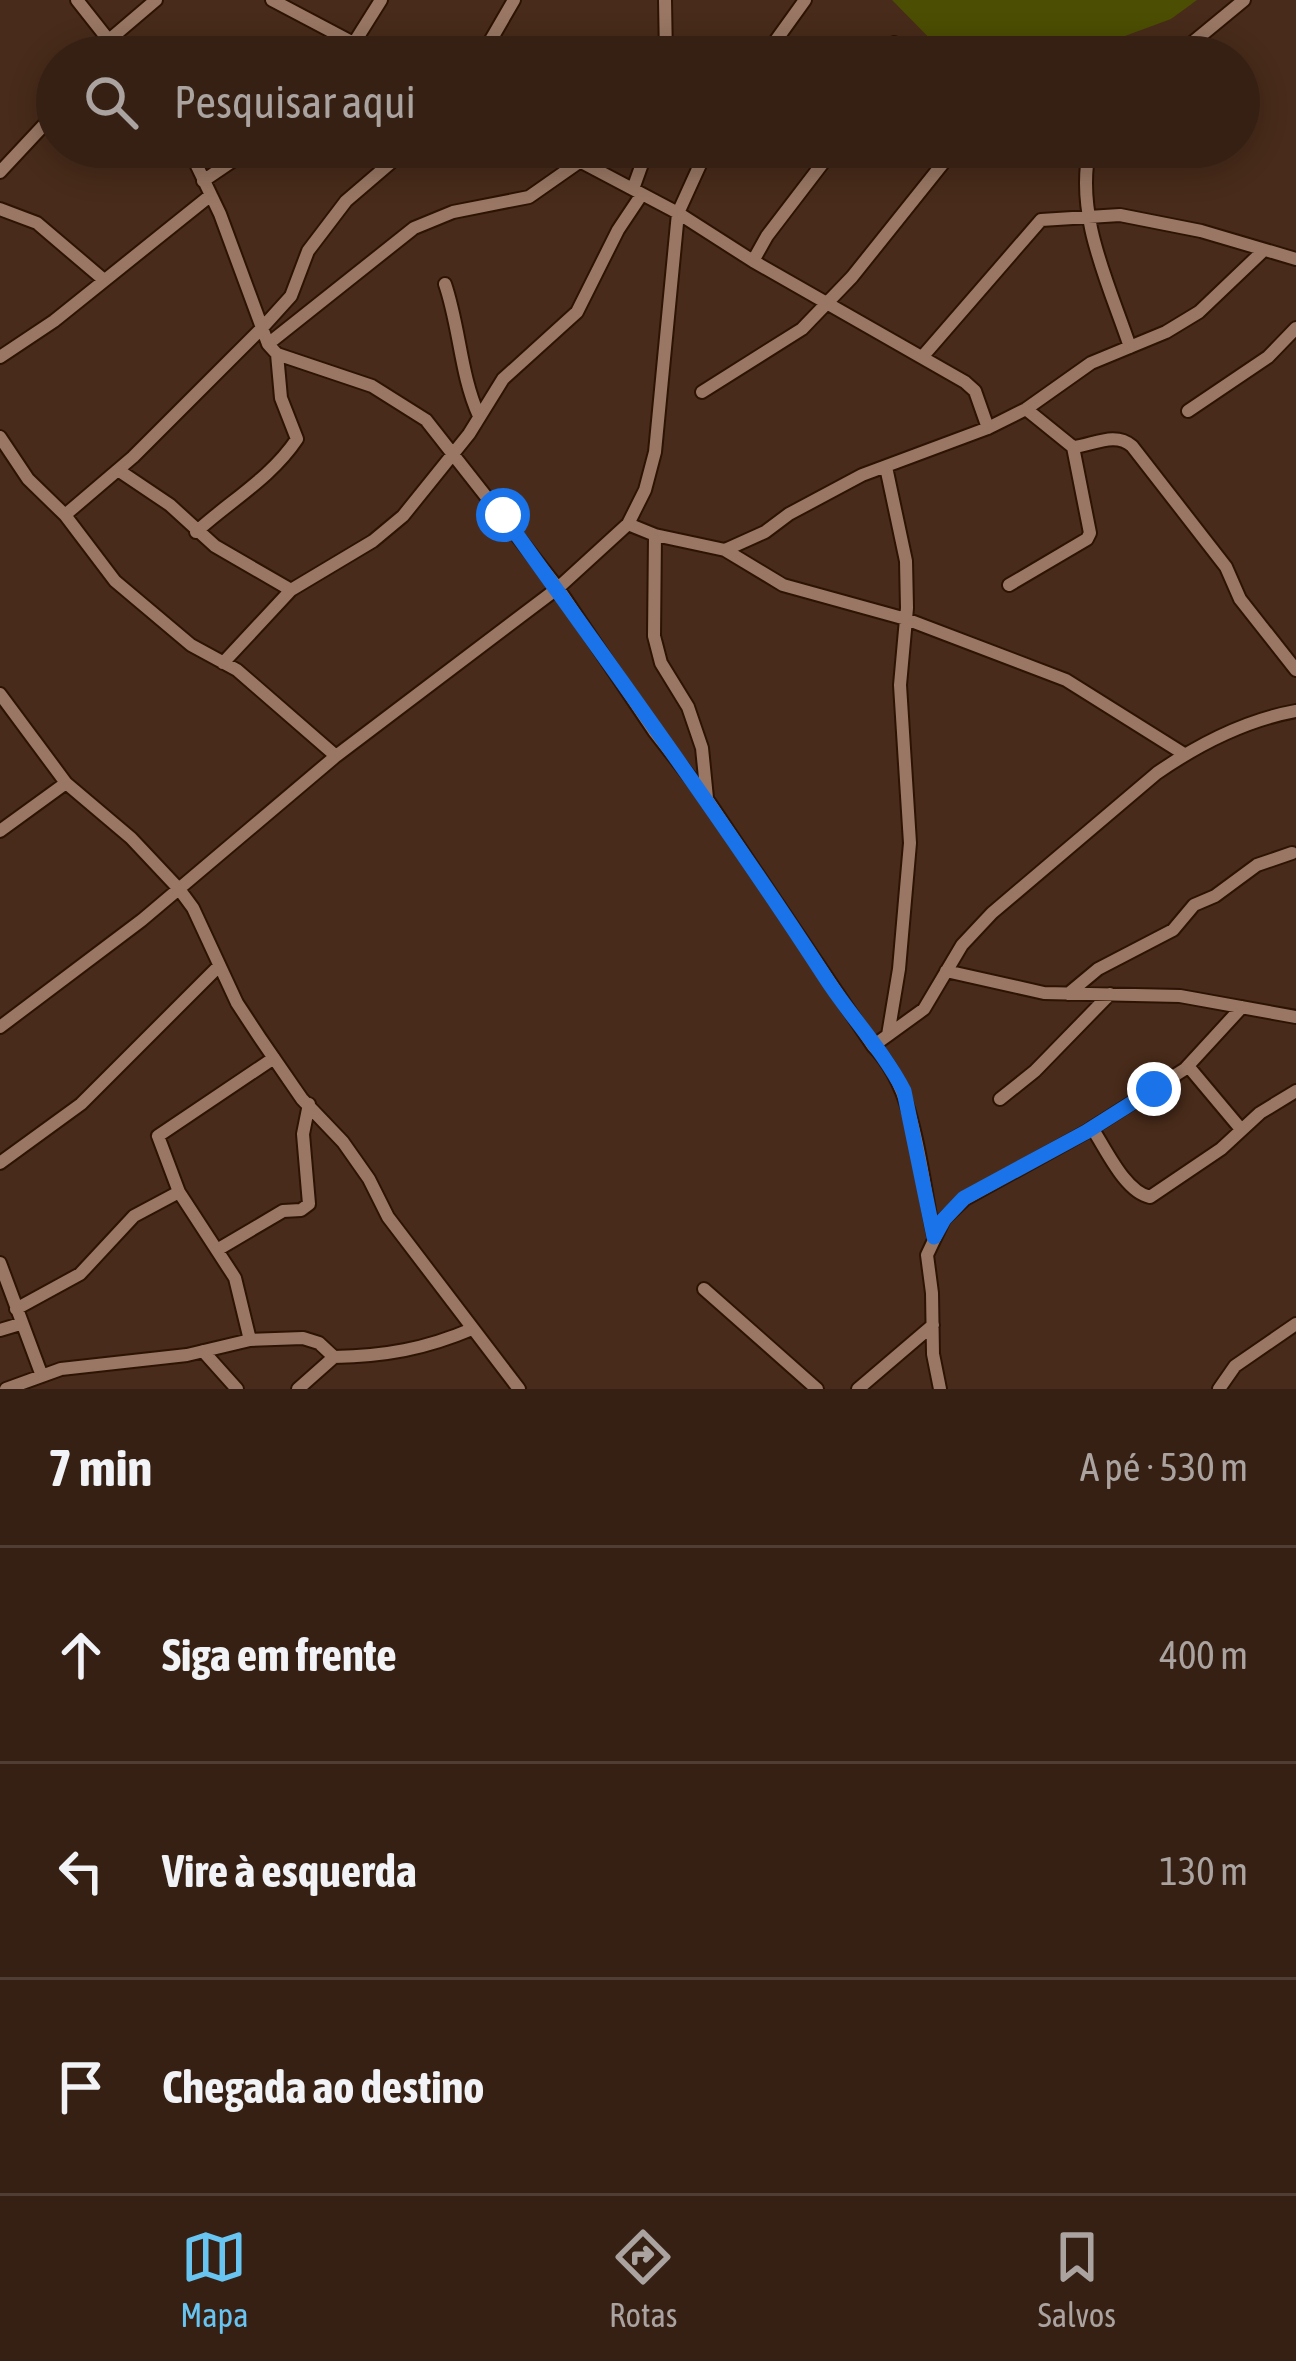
<!DOCTYPE html>
<html lang="pt">
<meta charset="utf-8">
<style>
body{margin:0;font-family:"Asap Condensed",sans-serif;background:#412d22;color:#f1f3f6}
.stop{position:absolute;width:36px;height:36px;margin:-27px;border:9px solid #1a73e8;border-radius:50%;background:#fff}
.stop.end{background:#1a73e8;border-color:#fff;box-shadow:0 3px 12px #0008}
.list{margin:0;padding:0;list-style:none}
h2{display:flex;justify-content:space-between;align-items:center;height:156px;margin:0;padding:0 48px;font-size:51px}
h2 small{font-size:39px;font-weight:400;color:#aaa3a0}
.list li{display:grid;grid-template-columns:78px 1fr auto;gap:36px;align-items:center;box-sizing:border-box;height:216px;padding:0 48px;border-top:3px solid #503e34}
.list b{display:block;font-size:45px;white-space:nowrap}
.list em{font-size:39px;font-style:normal;color:#aaa3a0}
.icon{flex:none;width:66px;height:66px;fill:none;stroke:currentColor;stroke-width:2;stroke-linecap:round;stroke-linejoin:round}
.map{position:relative;flex:none;width:1296px;height:1389px;overflow:hidden}
.search{position:absolute;background:#362014;box-shadow:0 6px 30px #0003;left:36px;right:36px;top:36px;height:132px;display:flex;align-items:center;gap:30px;box-sizing:border-box;padding:0 42px;border-radius:66px;color:#aaa3a0;font-size:45px}
.sheet{height:804px;background:#362014}
nav{display:flex;justify-content:space-around;align-items:center;box-sizing:border-box;height:168px;border-top:3px solid #503e34;background:#362014;font-size:33px;color:#aaa3a0}
nav a{display:grid;justify-items:center;gap:6px}
nav .on{color:#68c4f0}
.map>svg:first-child{display:block}
.green{fill:#4c4e03}
.lines{fill:none;stroke-linecap:round;stroke-linejoin:round}
.street-casing{stroke:#2d1303;stroke-width:16}
.street{stroke:#997764;stroke-width:12}
.route{stroke:#1a73e8;stroke-width:15}
</style>
<div class="map">
<svg width="1296" height="1389" viewBox="0 0 1296 1389">
<rect width="100%" height="100%" fill="#482b1a"/>
<path class="green" d="M892 0H1197L1171 19 1068 57H948Z"/>
<g class="lines">
<defs>
<path id="street" d="M77 0 122 57
M272 0 380 57
M665 0 666 57
M109 40 156 0
M354 43 381 0
M481 57 514 0
M764 57 805 0
M887 57 894 43
M1175 57 1244 0
M188 147 220 214 268 344 277 354 372 386 426 420 558 588 654 731 707 799 873 1046 924 1009 962 945 992 913 1157 773C1199 744 1246 720 1296 711
M553 147 678 213 753 261 965 382 975 391 988 428
M1090 147C1074 215 1109 284 1130 347
M0 172 57 111
M203 181 253 147
M633 189 648 147
M0 209 37 223 104 280
M753 261 767 236 835 147
M445 284C460 328 460 374 479 416
M268 344 414 228 453 212 529 197 579 162
M923 356 1041 220 1120 215 1201 231 1296 259
M0 357 54 321 211 195
M702 392 802 329 852 277 956 147
M1026 409 1073 447C1093 445 1115 431 1132 446L1226 567 1240 599 1296 670
M1188 411 1268 357 1296 328
M0 437 28 479 65 515 115 581 191 645 237 670 336 756
M886 467 906 561 907 608 900 685 910 843 899 969 888 1035
M118 470 170 505 215 546 291 590
M65 515 133 457 262 328 291 296 308 251 346 201 409 147
M628 524 655 535 725 550 783 585 906 619 1066 680 1184 754
M196 532C230 501 271 478 297 439L281 398 277 354
M655 535 654 636 661 663 688 707 702 748 707 798
M725 550 765 532 789 514 862 475 988 428 1026 409 1091 363 1166 332 1199 312 1262 252
M1009 585 1087 539 1090 533 1073 447
M223 663 291 590 373 541 403 516 469 434 503 379 577 312 618 230 642 194
M0 694 66 783 131 838 179 889 193 908 237 1003 260 1038 302 1099 343 1142 369 1179 388 1217 519 1389
M0 831 66 783
M946 971 1044 993 1180 996 1296 1017
M1068 994 1098 969 1173 930 1194 905 1215 896 1257 865 1292 853
M0 1027 142 920 336 756 558 588 628 524 645 490 655 452 678 213 708 147
M873 1046C917 1089 921 1177 934 1236
M1188 1066 1240 1128
M1000 1099 1035 1071 1110 994
M1092 1128C1106 1149 1125 1192 1150 1197L1221 1149 1260 1113 1296 1091
M0 1163 81 1104 219 966
M217 1250 283 1211 301 1210 309 1204 303 1134 309 1104
M0 1263 42 1376
M704 1289 817 1389
M16 1309 80 1274 134 1216 179 1192
M0 1330 20 1324
M250 1340 235 1278 179 1192 158 1136 274 1058
M203 1351 237 1389
M6 1389 61 1369 187 1355 250 1340 303 1338 319 1343 334 1357C385 1356 425 1349 472 1329
M298 1389 334 1357
M858 1389 933 1325
M940 1389 933 1354 932 1293 927 1255 944 1219 965 1199 1086 1132 1185 1069 1242 1007
M1219 1389 1235 1366 1296 1324"/>
</defs>
<use href="#street" class="street-casing"/>
<use href="#street" class="street"/>
</g>
<g class="lines">
<path class="route" d="M503 515C612 668 723 820 825 977 850 1016 883 1050 904 1091L934 1237 944 1219 964 1198 1086 1132 1154 1089"/>
</g>
</svg>
<div class="stop" style="left:503px;top:515px"></div>
<div class="stop end" style="left:1154px;top:1089px"></div>
<div class="search"><svg class="icon" aria-label="search" viewBox="0 0 24 24"><circle cx="10" cy="10" r="6"/><path d="M15 15l6 6"/></svg>Pesquisar aqui</div>
</div>
<section class="sheet">
<h2>7 min<small>A pé · 530 m</small></h2>
<ul class="list">
<li><svg class="icon" aria-label="ahead" viewBox="0 0 24 24"><path d="M12 20V5M6 11l6-6 6 6"/></svg><div><b>Siga em frente</b></div><em>400 m</em></li>
<li><svg class="icon" aria-label="left" viewBox="0 0 24 24"><path d="M17 20v-9H6M10 6l-5 5 5 5"/></svg><div><b>Vire à esquerda</b></div><em>130 m</em></li>
<li><svg class="icon" aria-label="arrive" viewBox="0 0 24 24"><path d="M6 21V4h12l-3 4 3 4H6"/></svg><div><b>Chegada ao destino</b></div></li>
</ul>
</section>
<nav>
<a class="on"><svg class="icon" aria-label="map" viewBox="0 0 24 24"><path d="M3 6l6-2 6 2 6-2v14l-6 2-6-2-6 2zM9 4v14M15 6v14"/></svg>Mapa</a>
<a><svg class="icon" aria-label="directions" viewBox="0 0 24 24"><path d="M12 3l9 9-9 9-9-9zM9 14v-3h6M13 9l2 2-2 2"/></svg>Rotas</a>
<a><svg class="icon" aria-label="saved" viewBox="0 0 24 24"><path d="M7 4h10v16l-5-4-5 4z"/></svg>Salvos</a>
</nav>
